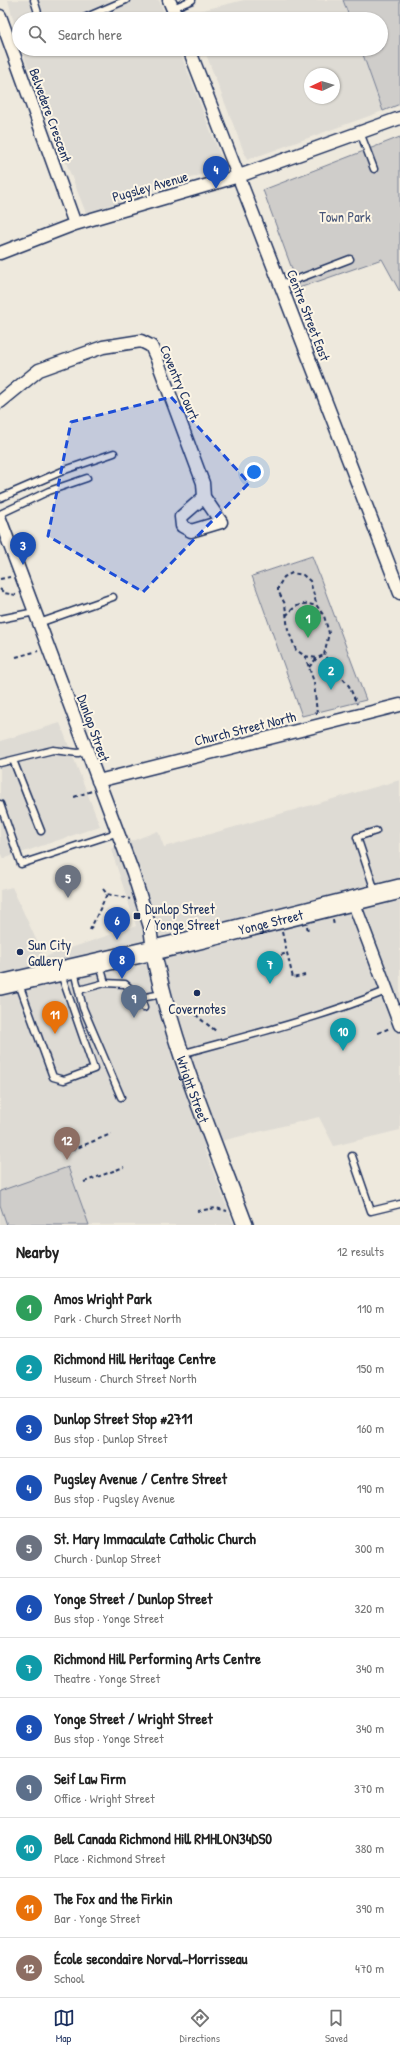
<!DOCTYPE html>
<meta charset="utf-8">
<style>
body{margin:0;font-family:"Patrick Hand",sans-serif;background:#f2f2f2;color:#222}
.compass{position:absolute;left:304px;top:68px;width:36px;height:36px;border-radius:50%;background:#fff;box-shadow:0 1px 3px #0004;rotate:266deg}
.you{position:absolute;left:254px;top:472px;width:14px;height:14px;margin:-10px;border:3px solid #fff;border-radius:50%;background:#1a73e8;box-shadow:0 0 0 6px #1a73e833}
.badge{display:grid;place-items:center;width:26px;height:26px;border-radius:50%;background:#1b2f5e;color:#fff;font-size:13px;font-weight:700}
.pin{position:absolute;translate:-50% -33px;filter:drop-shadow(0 1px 2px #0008)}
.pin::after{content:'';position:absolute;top:21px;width:14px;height:12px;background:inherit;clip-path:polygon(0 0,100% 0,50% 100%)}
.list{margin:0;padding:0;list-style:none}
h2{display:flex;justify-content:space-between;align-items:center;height:52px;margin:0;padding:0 16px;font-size:17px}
h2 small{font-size:13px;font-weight:400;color:#767676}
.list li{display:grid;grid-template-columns:26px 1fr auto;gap:12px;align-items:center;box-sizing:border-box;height:60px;padding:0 16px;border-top:1px solid #e0e0e0}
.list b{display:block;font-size:15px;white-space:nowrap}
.list p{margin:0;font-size:13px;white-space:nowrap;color:#767676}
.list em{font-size:13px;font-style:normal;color:#767676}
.icon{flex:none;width:22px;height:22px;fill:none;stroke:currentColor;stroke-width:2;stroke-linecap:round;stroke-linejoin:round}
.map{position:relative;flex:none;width:400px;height:1225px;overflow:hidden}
.search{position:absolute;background:#fff;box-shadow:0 1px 3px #0004;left:12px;right:12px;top:12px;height:44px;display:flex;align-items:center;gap:10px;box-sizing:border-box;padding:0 14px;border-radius:22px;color:#767676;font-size:15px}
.sheet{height:772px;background:#fff}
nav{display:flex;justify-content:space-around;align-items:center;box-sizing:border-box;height:56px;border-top:1px solid #e0e0e0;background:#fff;font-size:11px;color:#767676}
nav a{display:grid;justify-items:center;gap:2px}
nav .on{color:#1b2f5e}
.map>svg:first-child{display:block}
.built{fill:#dedbd4;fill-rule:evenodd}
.green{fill:#cfcdca;stroke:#757e94}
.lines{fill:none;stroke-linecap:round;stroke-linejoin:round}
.service-casing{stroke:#1b2f5e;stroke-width:9}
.minor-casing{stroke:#1b2f5e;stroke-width:15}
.tertiary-casing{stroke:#1b2f5e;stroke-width:18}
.primary-casing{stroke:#1b2f5e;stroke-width:22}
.path{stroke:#1b2f5e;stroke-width:2;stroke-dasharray:4 3;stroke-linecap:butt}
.service{stroke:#fcf5e5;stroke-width:6}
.minor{stroke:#fcf5e5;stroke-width:12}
.tertiary{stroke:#fcf5e5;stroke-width:15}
.primary{stroke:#fcf5e5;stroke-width:19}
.marked{fill:#1d4ed8;fill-opacity:0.2;stroke:#1d4ed8;stroke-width:3;stroke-dasharray:8 5;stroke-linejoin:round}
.poi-dot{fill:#1b2f5e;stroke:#fcf5e5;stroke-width:1.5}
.labels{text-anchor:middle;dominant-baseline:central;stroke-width:4;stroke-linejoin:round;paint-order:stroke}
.street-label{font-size:14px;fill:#1b2f5e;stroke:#fcf5e5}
.park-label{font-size:14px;fill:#485679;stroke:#fcf5e5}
.poi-label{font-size:14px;fill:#1b2f5e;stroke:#fcf5e5;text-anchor:start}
</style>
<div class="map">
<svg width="400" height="1225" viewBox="0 0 400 1225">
<rect width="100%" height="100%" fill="#eee9dd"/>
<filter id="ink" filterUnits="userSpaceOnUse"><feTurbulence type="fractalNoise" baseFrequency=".025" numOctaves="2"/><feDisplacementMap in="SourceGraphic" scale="8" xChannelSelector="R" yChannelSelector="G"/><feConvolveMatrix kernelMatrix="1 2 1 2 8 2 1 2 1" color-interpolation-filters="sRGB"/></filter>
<g filter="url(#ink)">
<path class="built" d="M8 0H159L167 19H19V42Z
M244 0H343L350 19H193L191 13Z
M21 49H179L222 160 218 169 86 213Z
M204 49H361L383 111 247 160ZM310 74H334V98H310Z
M60 723 100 826 3 859 0 852V741Z
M400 780V1130L334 1146 319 1117 221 1141 204 1148 234 1225H0V890L12 887 44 957 136 926 111 849 158 831 164 847Z"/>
<path class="green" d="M343 0H400V104L383 111 361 49H381V19H350Z
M400 137V292L382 259 299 288 263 190Z
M312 556 366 700 302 716 252 576Z
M68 1167 89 1225H7L0 1205V1191Z"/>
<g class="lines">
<defs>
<path id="service" d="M34 0 40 19
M173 8 192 0
M82 19 126 0
M360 132 374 169
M282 285 350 259
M0 498 65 470 114 453
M0 514 49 491 87 478
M0 619 35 612
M39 623 113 597
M13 760 41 831
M0 763 53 750 78 753 87 751
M0 804 21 864 116 833
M376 831 357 837 376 894
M100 965 105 983
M74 971 83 1008 121 1097
M19 984 53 1077 64 1080 94 1069 61 974
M79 990 105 983 125 984 141 998 162 994
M141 998 144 1008
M181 1054C250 1035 320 1018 386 991
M352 1156 371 1211 400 1204"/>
<path id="minor" d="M169 0 177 19
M0 16 75 224
M189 49 400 593
M0 253 75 224 239 176 400 118
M0 402 39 370 103 347 141 341 151 346 156 357 203 483 204 497 221 522 191 531 182 526 181 517 204 497
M0 519 133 873 150 927 153 950
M98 781 400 705
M353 901 400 1025"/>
<g id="tertiary">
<path id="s1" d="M153 950C172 1045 211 1134 245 1225"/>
</g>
<g id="primary">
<path id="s2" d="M0 985 171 946 400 889"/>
</g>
</defs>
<use href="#service" class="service-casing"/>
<use href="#minor" class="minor-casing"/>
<use href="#tertiary" class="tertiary-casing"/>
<use href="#primary" class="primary-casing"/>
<path class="path" d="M0 579 10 577
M0 589 4 593 16 595
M286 616C295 605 303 601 316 606
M305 656 317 658
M16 657 38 651
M309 667 317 658 324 655
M317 714 314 682 305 656 296 650 288 630 285 604 278 591V587L284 577 292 573 303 575 310 581 317 606 324 616 329 633 324 655 349 686 357 704
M74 797 92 791
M103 889 107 894 130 899
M333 920 334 926
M307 926 308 931
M90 930 107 894
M282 932 293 978 305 975
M281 955 287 953
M185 1011 192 1009 199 1018 216 1031
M378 1033 390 1028
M72 1150 111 1134
M84 1182 124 1167
M197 1211 216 1208 227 1211"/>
<use href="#service" class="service"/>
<use href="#minor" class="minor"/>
<use href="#tertiary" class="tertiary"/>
<use href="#primary" class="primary"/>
</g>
</g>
<path class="marked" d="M171 397 249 483 143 592 48 536 71 422Z"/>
<g class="poi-dot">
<rect x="133" y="912" width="8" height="8" rx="2"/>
<circle cx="20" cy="952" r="4"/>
<circle cx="197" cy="993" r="4"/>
</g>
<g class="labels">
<g class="street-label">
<text transform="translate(51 115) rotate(70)">Belvedere Crescent</text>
<text transform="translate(150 186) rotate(-16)">Pugsley Avenue</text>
<text transform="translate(309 315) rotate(69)">Centre Street East</text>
<text transform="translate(180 382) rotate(67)">Coventry Court</text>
<text transform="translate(94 728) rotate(70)">Dunlop Street</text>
<text transform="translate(245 728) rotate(-14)">Church Street North</text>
<text stroke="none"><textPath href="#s2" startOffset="278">Yonge Street</textPath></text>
<text stroke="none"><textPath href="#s1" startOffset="145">Wright Street</textPath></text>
</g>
<g class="park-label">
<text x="345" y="216">Town Park</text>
</g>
<g class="poi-label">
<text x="145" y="908">Dunlop Street<tspan x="145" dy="16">/ Yonge Street</tspan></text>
<text x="28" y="944">Sun City<tspan x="28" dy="16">Gallery</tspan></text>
<text x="197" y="1008" text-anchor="middle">Covernotes</text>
</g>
</g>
</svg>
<svg class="compass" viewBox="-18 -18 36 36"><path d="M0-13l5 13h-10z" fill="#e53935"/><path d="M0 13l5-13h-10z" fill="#767676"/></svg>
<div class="you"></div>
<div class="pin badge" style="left:308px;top:638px;background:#2e9e5b">1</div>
<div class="pin badge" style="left:331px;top:690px;background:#0f9aa8">2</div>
<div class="pin badge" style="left:23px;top:565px;background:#1a4fb4">3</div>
<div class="pin badge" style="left:216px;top:189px;background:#1a4fb4">4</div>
<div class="pin badge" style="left:68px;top:898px;background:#6b7280">5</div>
<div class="pin badge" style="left:117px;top:940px;background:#1a4fb4">6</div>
<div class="pin badge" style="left:270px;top:984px;background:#0f9aa8">7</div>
<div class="pin badge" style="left:122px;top:979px;background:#1a4fb4">8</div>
<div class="pin badge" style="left:134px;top:1018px;background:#5c6f8a">9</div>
<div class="pin badge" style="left:343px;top:1051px;background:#0f9aa8">10</div>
<div class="pin badge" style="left:55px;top:1034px;background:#e8710a">11</div>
<div class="pin badge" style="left:67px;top:1160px;background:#8d6e63">12</div>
<div class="search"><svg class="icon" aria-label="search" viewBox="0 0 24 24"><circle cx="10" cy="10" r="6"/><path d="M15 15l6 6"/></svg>Search here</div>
</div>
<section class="sheet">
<h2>Nearby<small>12 results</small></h2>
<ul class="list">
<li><span class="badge" style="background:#2e9e5b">1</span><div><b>Amos Wright Park</b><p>Park · Church Street North</p></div><em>110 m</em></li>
<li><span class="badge" style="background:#0f9aa8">2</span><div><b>Richmond Hill Heritage Centre</b><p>Museum · Church Street North</p></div><em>150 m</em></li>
<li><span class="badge" style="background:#1a4fb4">3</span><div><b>Dunlop Street Stop #2711</b><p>Bus stop · Dunlop Street</p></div><em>160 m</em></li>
<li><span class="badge" style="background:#1a4fb4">4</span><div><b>Pugsley Avenue / Centre Street</b><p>Bus stop · Pugsley Avenue</p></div><em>190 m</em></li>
<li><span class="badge" style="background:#6b7280">5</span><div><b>St. Mary Immaculate Catholic Church</b><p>Church · Dunlop Street</p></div><em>300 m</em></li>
<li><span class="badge" style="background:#1a4fb4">6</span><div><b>Yonge Street / Dunlop Street</b><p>Bus stop · Yonge Street</p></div><em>320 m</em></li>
<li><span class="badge" style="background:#0f9aa8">7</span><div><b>Richmond Hill Performing Arts Centre</b><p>Theatre · Yonge Street</p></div><em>340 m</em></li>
<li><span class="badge" style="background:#1a4fb4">8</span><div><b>Yonge Street / Wright Street</b><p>Bus stop · Yonge Street</p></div><em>340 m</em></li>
<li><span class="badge" style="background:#5c6f8a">9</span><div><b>Seif Law Firm</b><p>Office · Wright Street</p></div><em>370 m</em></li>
<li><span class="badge" style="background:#0f9aa8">10</span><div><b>Bell Canada Richmond Hill RMHLON34DS0</b><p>Place · Richmond Street</p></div><em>380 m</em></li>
<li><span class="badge" style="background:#e8710a">11</span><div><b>The Fox and the Firkin</b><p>Bar · Yonge Street</p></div><em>390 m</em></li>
<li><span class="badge" style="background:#8d6e63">12</span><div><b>École secondaire Norval-Morrisseau</b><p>School</p></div><em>470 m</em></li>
</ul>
</section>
<nav>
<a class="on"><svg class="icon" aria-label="map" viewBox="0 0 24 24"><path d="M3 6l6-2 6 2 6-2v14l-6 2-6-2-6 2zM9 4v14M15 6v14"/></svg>Map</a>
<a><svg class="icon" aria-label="directions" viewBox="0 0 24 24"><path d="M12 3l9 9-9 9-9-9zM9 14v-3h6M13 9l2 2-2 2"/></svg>Directions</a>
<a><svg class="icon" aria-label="saved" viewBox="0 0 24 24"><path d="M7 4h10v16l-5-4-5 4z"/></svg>Saved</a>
</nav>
